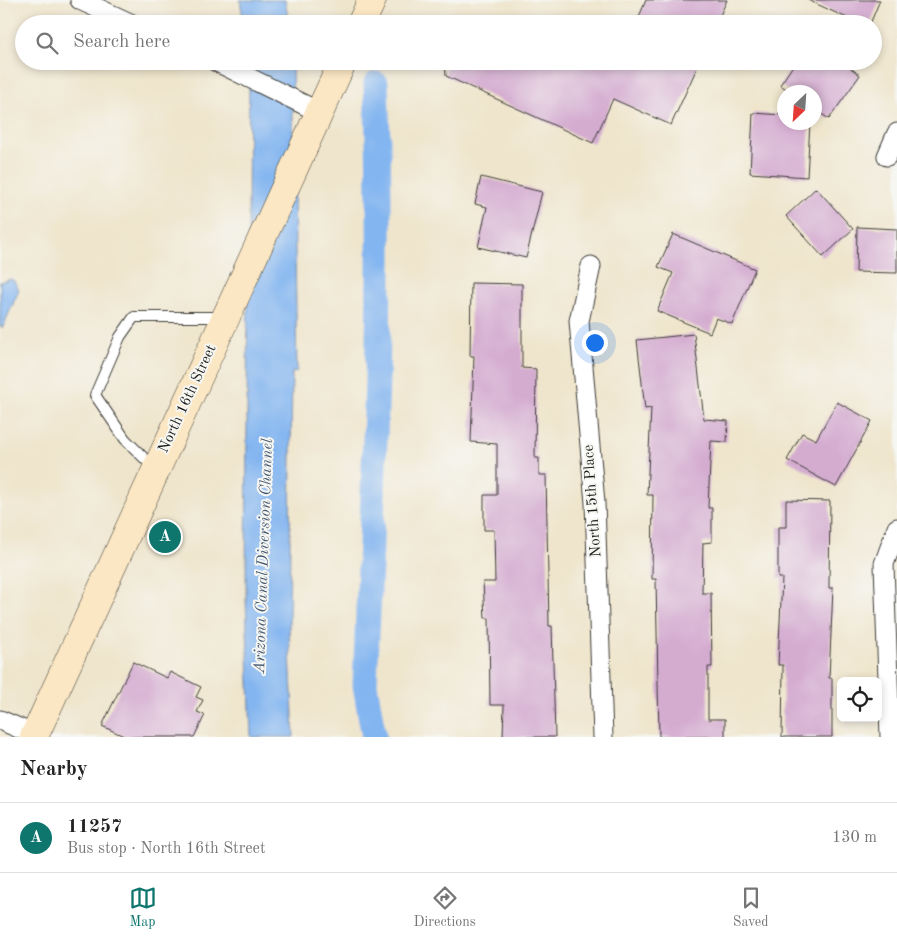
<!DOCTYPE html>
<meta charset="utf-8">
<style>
body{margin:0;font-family:"Old Standard TT",serif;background:#f6f6f6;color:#222}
.controls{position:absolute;right:15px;bottom:15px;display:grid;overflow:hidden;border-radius:8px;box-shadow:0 2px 8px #0003}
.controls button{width:45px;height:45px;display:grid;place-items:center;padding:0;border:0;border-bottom:1px solid #e0e0e0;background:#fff;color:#222;font:25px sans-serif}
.compass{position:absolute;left:777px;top:85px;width:45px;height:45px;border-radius:50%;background:#fff;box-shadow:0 2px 8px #0003;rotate:205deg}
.you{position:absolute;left:594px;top:342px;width:18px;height:18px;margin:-12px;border:4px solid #fff;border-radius:50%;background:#1a73e8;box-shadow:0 0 0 8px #1a73e833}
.badge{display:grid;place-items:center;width:32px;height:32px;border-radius:50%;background:#0f766e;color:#fff;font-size:16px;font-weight:700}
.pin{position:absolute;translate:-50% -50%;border:2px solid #fff;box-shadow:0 1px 5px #0006}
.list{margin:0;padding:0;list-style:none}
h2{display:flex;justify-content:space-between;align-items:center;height:65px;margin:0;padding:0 20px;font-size:21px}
h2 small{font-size:16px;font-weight:400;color:#767676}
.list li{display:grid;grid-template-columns:32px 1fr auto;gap:15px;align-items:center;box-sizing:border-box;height:70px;padding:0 20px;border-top:1px solid #e0e0e0}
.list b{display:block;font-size:19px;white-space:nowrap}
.list p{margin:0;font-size:16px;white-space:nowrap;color:#767676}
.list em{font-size:16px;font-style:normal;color:#767676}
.icon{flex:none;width:28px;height:28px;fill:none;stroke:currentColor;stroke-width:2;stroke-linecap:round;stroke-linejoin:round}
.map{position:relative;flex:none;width:897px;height:737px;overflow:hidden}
.search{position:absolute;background:#fff;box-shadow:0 2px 8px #0003;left:15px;right:15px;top:15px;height:55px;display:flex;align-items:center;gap:12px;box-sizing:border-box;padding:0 18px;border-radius:28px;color:#767676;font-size:19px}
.sheet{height:135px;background:#fff}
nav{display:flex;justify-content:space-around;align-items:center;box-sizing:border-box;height:70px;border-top:1px solid #e0e0e0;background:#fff;font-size:14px;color:#767676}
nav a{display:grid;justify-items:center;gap:2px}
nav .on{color:#0f766e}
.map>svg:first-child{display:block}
.water{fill:#83b5f0;stroke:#506886}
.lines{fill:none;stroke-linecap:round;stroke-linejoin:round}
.canal{stroke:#83b5f0;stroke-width:25}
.building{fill:#d4acd0}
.lane-casing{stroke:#3c3a36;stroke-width:12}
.street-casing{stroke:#3c3a36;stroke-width:21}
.secondary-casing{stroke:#3c3a36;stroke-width:29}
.lane{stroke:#fff;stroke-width:10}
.street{stroke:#fff;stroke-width:19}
.secondary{stroke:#fbe7c3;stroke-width:28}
.labels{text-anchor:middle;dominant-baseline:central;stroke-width:4;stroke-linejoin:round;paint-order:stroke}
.street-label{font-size:15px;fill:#1c1c1c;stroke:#f6f6f2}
.water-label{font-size:16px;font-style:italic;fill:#455971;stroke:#f6f6f2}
</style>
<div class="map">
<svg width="897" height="737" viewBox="0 0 897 737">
<rect width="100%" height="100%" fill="#f6f6f2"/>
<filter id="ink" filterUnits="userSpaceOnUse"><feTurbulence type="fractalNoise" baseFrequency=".02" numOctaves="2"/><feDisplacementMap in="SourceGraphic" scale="10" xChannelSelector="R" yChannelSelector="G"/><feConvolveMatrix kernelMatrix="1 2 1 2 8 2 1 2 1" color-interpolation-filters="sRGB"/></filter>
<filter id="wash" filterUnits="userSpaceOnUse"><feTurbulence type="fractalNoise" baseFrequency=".0096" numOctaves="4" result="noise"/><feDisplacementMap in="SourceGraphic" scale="20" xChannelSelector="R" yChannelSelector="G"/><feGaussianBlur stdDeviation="1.12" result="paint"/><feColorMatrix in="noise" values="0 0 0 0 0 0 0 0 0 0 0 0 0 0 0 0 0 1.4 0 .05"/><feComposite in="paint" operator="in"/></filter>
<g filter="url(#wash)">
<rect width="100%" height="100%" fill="#efe5cc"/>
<path class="water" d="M240 0H285L289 24H244Z
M249 61H292L297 371 292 372 289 629 294 737H251L246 599Z
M11 279 14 281 19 290 3 327H0V282Z"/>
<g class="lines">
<path class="canal" d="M374 737 365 685C373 485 385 284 376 84"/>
</g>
<g id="blocks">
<path class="building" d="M646 0H727L716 24H636Z
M808 0H880L870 24H860Z
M445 61H700L671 125 613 99 593 143 446 76Z
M796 61H841L860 75 829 119 814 109V92H791L780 85Z
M753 113 784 115V122H810L807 177 750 173Z
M481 177 542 192 526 258 478 247 487 207 475 204Z
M816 188 853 229 823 257 786 216Z
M857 227 897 229V273L856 272Z
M673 234 755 269 732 324 716 318 710 333 657 311 673 273 658 267Z
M471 283 522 284V368L536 369 535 458H539V475H546L549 626H552L555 737H503L504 705H490L489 618H485L483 582H495L494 530H484V495H497V444L471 442 474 356H470Z
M694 334 704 419 728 421 727 442 711 441 708 508H712V542L703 543 702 593H711L712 667H708V719H725V737H659L656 579H652L653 495H647L651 408 645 409 637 340Z
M837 402 872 421 836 487 787 460 802 433 816 440Z
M786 500 830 501 829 588H833L829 678H832V737H782L783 665H778L782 578H778V527H786Z
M133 662 167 678 170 672 201 687 196 697 203 700 197 712 205 715 194 737H126L102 726Z"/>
</g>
</g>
<g filter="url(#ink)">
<use href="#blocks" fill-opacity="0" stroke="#3c3a36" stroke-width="1"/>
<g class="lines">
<defs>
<path id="lane" d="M155 469 125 439 95 395 120 337 134 317H225"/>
<path id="street" d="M80 0 132 24
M215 61 319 112
M887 156 897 133
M591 266 579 321 595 503 603 737
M0 720 35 735
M890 737 884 564 897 528"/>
<path id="secondary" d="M361 24 372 0
M34 737 343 61"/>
</defs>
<use href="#lane" class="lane-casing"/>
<use href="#street" class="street-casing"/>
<use href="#secondary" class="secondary-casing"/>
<use href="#lane" class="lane"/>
<use href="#street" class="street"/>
<use href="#secondary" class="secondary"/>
</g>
</g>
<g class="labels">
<g class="street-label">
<text transform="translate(188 399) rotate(-65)">North 16th Street</text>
<text transform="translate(593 501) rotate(-94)">North 15th Place</text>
</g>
<g class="water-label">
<text transform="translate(264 556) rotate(-88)">Arizona Canal Diversion Channel</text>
</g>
</g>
</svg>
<div class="controls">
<button><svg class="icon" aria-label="locate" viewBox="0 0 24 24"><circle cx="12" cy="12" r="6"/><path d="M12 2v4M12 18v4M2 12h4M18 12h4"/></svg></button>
</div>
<svg class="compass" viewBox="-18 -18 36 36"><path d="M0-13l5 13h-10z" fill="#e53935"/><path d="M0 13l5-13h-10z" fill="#767676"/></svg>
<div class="you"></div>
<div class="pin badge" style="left:165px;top:537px">A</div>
<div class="search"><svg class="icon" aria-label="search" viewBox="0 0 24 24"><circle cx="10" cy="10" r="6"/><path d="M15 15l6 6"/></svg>Search here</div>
</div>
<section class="sheet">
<h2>Nearby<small></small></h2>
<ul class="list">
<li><span class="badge">A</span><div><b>11257</b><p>Bus stop · North 16th Street</p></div><em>130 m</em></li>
</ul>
</section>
<nav>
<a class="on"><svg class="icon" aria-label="map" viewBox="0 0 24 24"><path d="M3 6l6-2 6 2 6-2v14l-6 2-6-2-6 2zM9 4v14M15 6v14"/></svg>Map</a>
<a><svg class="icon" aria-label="directions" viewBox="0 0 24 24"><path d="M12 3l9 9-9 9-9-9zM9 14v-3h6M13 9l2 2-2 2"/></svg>Directions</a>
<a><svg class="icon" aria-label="saved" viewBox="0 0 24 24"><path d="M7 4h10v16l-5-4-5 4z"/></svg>Saved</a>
</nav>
